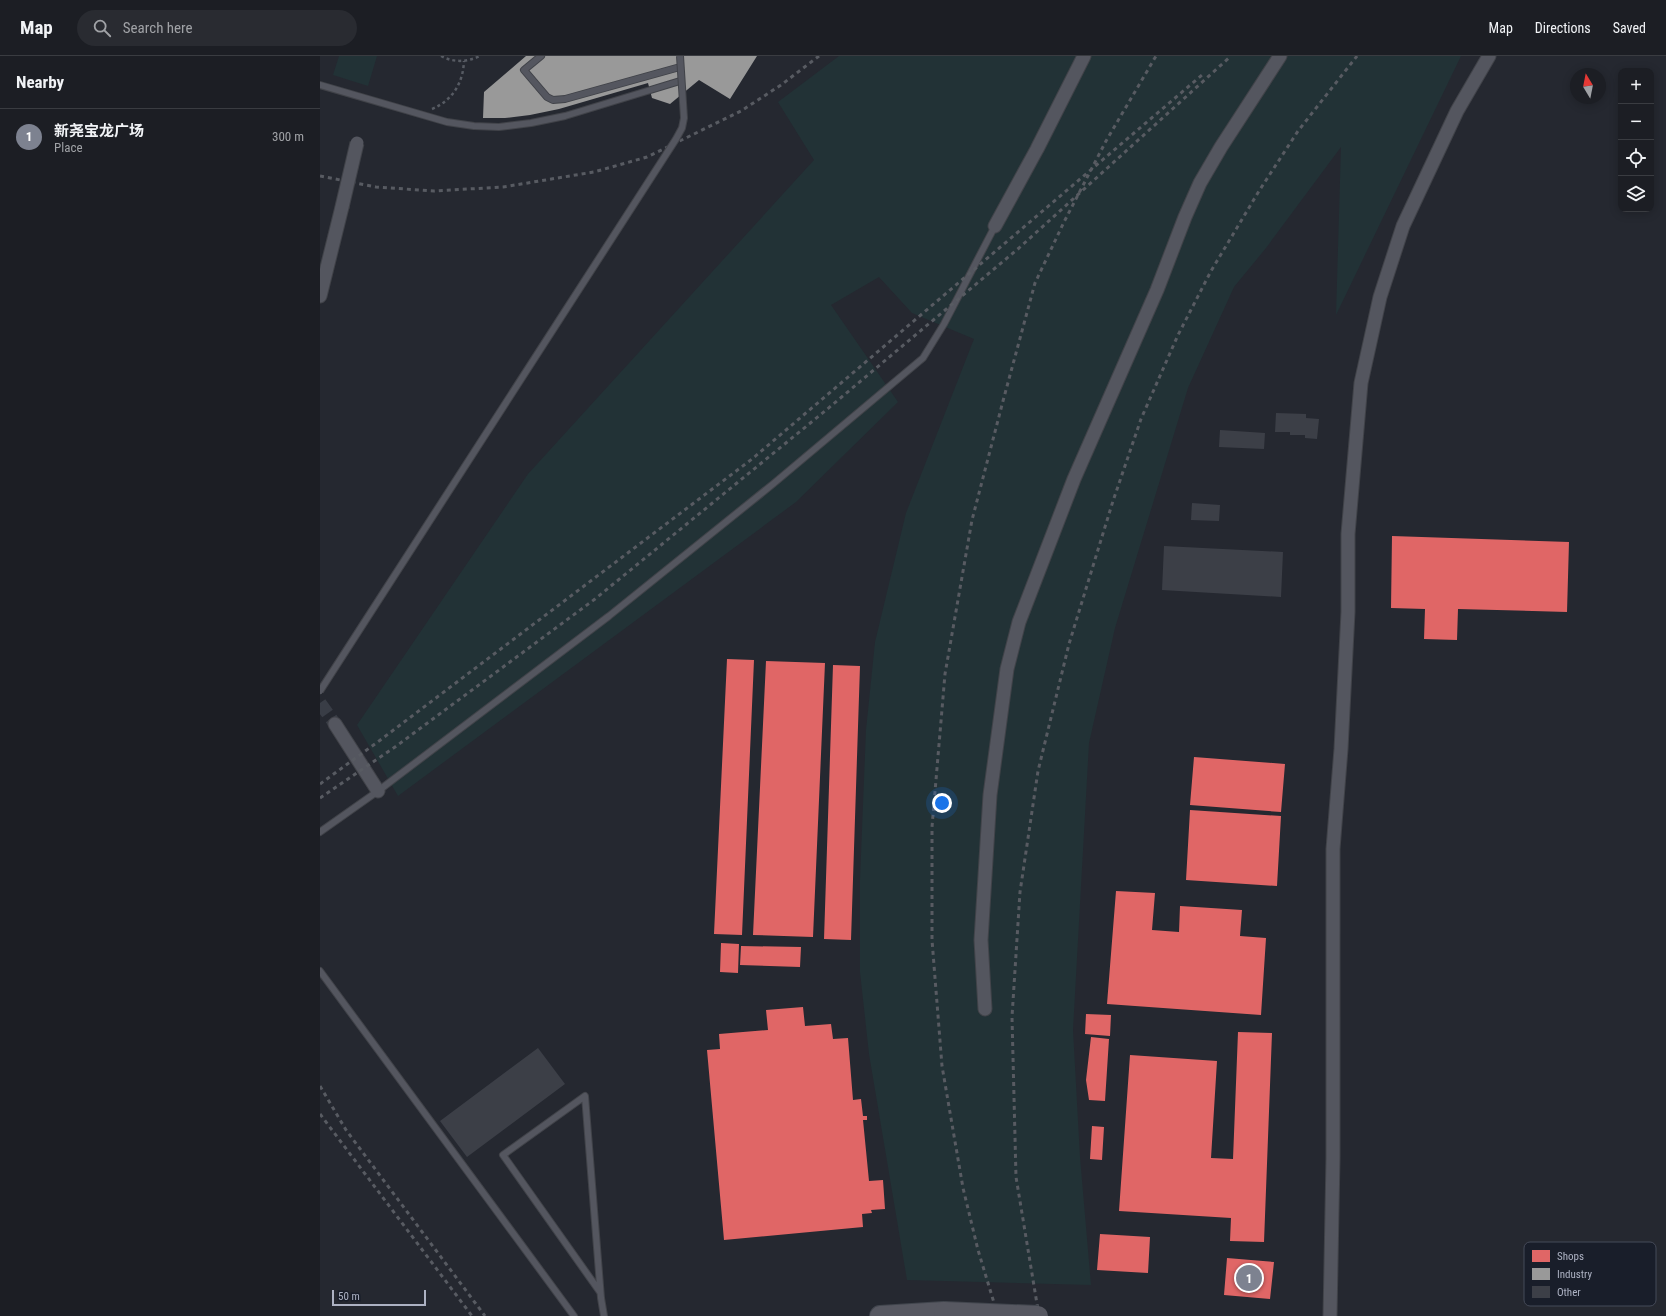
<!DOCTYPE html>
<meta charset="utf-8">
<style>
body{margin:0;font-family:"Roboto Condensed","Noto Sans SC",sans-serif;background:#292b31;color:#f1f3f6}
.controls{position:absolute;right:12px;top:12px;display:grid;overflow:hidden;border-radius:8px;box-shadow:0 2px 10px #0003}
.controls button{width:36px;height:36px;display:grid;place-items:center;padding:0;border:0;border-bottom:1px solid #3a3c41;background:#1c1e24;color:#f1f3f6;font:20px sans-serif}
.compass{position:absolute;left:1250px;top:12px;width:36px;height:36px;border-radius:50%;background:#1c1e24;box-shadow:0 2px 10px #0003;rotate:350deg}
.scale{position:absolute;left:12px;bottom:10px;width:94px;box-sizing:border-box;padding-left:4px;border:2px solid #adb2c3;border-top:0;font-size:11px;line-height:14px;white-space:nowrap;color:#adb2c3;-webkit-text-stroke:3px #191e2a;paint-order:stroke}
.you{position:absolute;left:622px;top:747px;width:14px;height:14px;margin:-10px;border:3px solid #fff;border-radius:50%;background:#1a73e8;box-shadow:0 0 0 6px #1a73e833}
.badge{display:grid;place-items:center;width:26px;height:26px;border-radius:50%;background:#7d8290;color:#fff;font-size:13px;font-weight:700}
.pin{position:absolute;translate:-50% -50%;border:2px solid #fff;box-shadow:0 1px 4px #0006}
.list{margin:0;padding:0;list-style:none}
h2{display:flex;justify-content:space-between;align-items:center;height:52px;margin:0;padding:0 16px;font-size:17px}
h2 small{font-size:13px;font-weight:400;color:#a0a2a6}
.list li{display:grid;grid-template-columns:26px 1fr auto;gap:12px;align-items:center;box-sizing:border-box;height:56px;padding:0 16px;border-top:1px solid #3a3c41}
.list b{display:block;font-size:15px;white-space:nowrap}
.list p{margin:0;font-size:13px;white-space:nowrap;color:#a0a2a6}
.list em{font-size:13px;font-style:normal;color:#a0a2a6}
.icon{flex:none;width:22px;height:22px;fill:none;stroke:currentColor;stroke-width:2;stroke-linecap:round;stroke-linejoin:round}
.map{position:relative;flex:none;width:1346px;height:1260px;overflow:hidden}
header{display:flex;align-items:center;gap:24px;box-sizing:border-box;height:56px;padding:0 20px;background:#1c1e24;border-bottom:1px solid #3a3c41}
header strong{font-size:19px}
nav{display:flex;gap:22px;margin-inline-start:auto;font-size:14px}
.search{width:280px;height:36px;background:#292b31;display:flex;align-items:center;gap:10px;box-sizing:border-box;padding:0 14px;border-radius:22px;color:#a0a2a6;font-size:15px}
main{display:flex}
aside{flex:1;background:#1c1e24}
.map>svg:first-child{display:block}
.green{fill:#223236}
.shops{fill:#e06666}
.industry{fill:#999}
.building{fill:#3c3f47}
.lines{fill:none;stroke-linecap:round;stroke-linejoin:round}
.minor-tunnel{stroke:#393d46;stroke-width:13;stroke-dasharray:13 6;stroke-linecap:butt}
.service-casing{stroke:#414349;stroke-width:8}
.minor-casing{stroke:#414349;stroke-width:15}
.primary-casing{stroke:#41454d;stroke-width:22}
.path{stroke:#575b63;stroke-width:2.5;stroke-dasharray:3 3;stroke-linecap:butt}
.service{stroke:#54565f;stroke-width:6}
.minor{stroke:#54565f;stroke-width:13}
.primary{stroke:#575861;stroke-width:20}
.rail{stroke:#585b62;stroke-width:3;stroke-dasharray:4 4;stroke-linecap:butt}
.service-bridge-casing{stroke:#414349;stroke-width:8;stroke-linecap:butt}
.minor-bridge-casing{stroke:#414349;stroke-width:15;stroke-linecap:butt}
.primary-bridge-casing{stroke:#41454d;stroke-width:22;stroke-linecap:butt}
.service-bridge{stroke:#54565f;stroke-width:6}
.minor-bridge{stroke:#54565f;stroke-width:13}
.primary-bridge{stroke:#575861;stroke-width:20}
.key{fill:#191e2a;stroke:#454a58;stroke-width:1}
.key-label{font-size:11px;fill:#adb2c3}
</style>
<header>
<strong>Map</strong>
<div class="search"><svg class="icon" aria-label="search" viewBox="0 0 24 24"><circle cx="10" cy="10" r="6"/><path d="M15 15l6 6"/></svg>Search here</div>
<nav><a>Map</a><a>Directions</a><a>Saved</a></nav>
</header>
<main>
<aside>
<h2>Nearby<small></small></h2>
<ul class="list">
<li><span class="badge">1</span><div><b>新尧宝龙广场</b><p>Place</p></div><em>300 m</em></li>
</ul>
</aside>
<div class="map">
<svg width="1346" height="1260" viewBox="0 0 1346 1260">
<rect width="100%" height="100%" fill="#252830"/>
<path class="green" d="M19 0H57L48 30 13 19Z
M519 0H1141L1016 259 1021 91 946 192 914 231 868 332 795 572 769 687 753 974 760 1101 771 1229 587 1224 549 998 540 916V824L546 674 555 586 586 457 654 283 592 257 559 221 511 249 578 346 476 446 78 740 37 669 208 418 494 104 458 46Z"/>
<path class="shops" d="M1072 480 1249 486 1247 556 1138 553 1137 584 1104 583 1105 553 1071 552Z
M407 603 434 604 422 879 394 878Z
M446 605 505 607 493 881 433 879Z
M513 609 540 610 531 884 504 883Z
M874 701 965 708 961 756 870 749Z
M870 754 961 760 957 830 866 824Z
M796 835 835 837 832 874 859 876 860 850 922 854 920 880 946 882 941 959 787 948Z
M401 887 419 888 418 917 400 916Z
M421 890 481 891 480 911 420 909Z
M483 951 485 970 511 968 513 983 528 982 533 1044 541 1043 543 1060H547V1064H543L549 1125 563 1124 565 1153 551 1154 552 1157 542 1158 543 1171 404 1184 387 994 400 993 399 978 448 974 446 954Z
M766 958 791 959 790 980 765 978Z
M918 976 952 977 944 1186 910 1185 911 1162 799 1155 810 999 897 1005 891 1102 913 1103Z
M771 981 789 983 785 1045 769 1044 766 1024Z
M772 1070 784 1071 782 1104 770 1103Z
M780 1178 830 1181 828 1217 777 1214Z
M907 1202 954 1206 950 1243 904 1239Z"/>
<path class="industry" d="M206 0H437L410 43 379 24 350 48 332 42 328 27 239 53 210 59 185 62H163L164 36Z"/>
<path class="building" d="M956 357 986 358V362L999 363 997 383 985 382V379H970V376H955Z
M900 374 945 377 944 393 899 391Z
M872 447 900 449 899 465 871 464Z
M844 490 963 496 961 541 842 534Z
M218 992 245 1028 147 1101 120 1065Z"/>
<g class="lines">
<path class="minor-tunnel" d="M0 647 15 668"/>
<defs>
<path id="service" d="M221 0 204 14 227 41 233 44 245 43 360 11
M0 29 127 66 154 70 179 71 211 67 245 60 360 25
M0 776 58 735 289 560 453 428 603 302 624 268 675 170
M0 915 254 1260
M280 1236 183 1099 265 1040 281 1242 284 1260"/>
<path id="minor" d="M675 170 717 93 764 0
M0 240 22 151
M15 668 58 735
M665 953 661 884 670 739 687 613 699 566 754 423 837 234 865 161 880 127 901 91 960 0
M1010 1260 1013 1102V793L1021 693 1028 556V478L1041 327 1060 241 1083 170 1137 55 1169 0"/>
<path id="primary" d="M560 1260 624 1256"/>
</defs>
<use href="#service" class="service-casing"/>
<use href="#minor" class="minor-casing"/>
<use href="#primary" class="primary-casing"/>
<path class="path" d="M121 0C134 7 147 6 160 0
M112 53C133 44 143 27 144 5"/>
<use href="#service" class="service"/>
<use href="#minor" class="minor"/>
<use href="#primary" class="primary"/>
<path class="rail" d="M0 120 56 131 114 135 183 131 274 116 327 101 421 55 461 29 499 0
M0 728 59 685 432 403 882 19
M0 742 75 691 275 543 505 355 699 192 911 0
M0 1030 26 1074 165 1260
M0 1058 152 1260
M678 1260 658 1194 643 1132 622 1010 612 884V771L625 618 652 464 683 345 715 227 744 166 786 85 836 0
M719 1260 696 1121 692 961 700 836 718 715 749 588 793 445 821 363 858 279 891 215 939 135 978 75 1037 0"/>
<defs>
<path id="service-bridge" d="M0 635 356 83 362 72 364 62 360 0"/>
<path id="minor-bridge" d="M22 151 37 87"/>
<path id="primary-bridge" d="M624 1256 718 1260"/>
</defs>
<use href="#service-bridge" class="service-bridge-casing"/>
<use href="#minor-bridge" class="minor-bridge-casing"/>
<use href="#primary-bridge" class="primary-bridge-casing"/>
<use href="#service-bridge" class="service-bridge"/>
<use href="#minor-bridge" class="minor-bridge"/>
<use href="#primary-bridge" class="primary-bridge"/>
</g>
<rect x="1204" y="1186" width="132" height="64" rx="6" class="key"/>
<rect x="1212" y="1194" width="18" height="12" fill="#e06666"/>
<rect x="1212" y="1212" width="18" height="12" fill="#999"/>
<rect x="1212" y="1230" width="18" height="12" fill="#3c3f47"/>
<g class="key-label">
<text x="1237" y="1204">Shops</text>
<text x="1237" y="1222">Industry</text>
<text x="1237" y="1240">Other</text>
</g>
</svg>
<div class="controls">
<button>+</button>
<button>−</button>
<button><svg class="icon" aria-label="locate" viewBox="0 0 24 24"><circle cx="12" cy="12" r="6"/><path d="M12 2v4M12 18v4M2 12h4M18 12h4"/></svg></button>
<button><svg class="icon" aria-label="layers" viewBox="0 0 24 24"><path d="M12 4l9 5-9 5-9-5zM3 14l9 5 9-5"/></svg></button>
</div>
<svg class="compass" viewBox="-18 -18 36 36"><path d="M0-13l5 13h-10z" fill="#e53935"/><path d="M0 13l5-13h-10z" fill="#a0a2a6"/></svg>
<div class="scale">50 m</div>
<div class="you"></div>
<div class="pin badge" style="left:929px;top:1222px">1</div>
</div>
</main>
